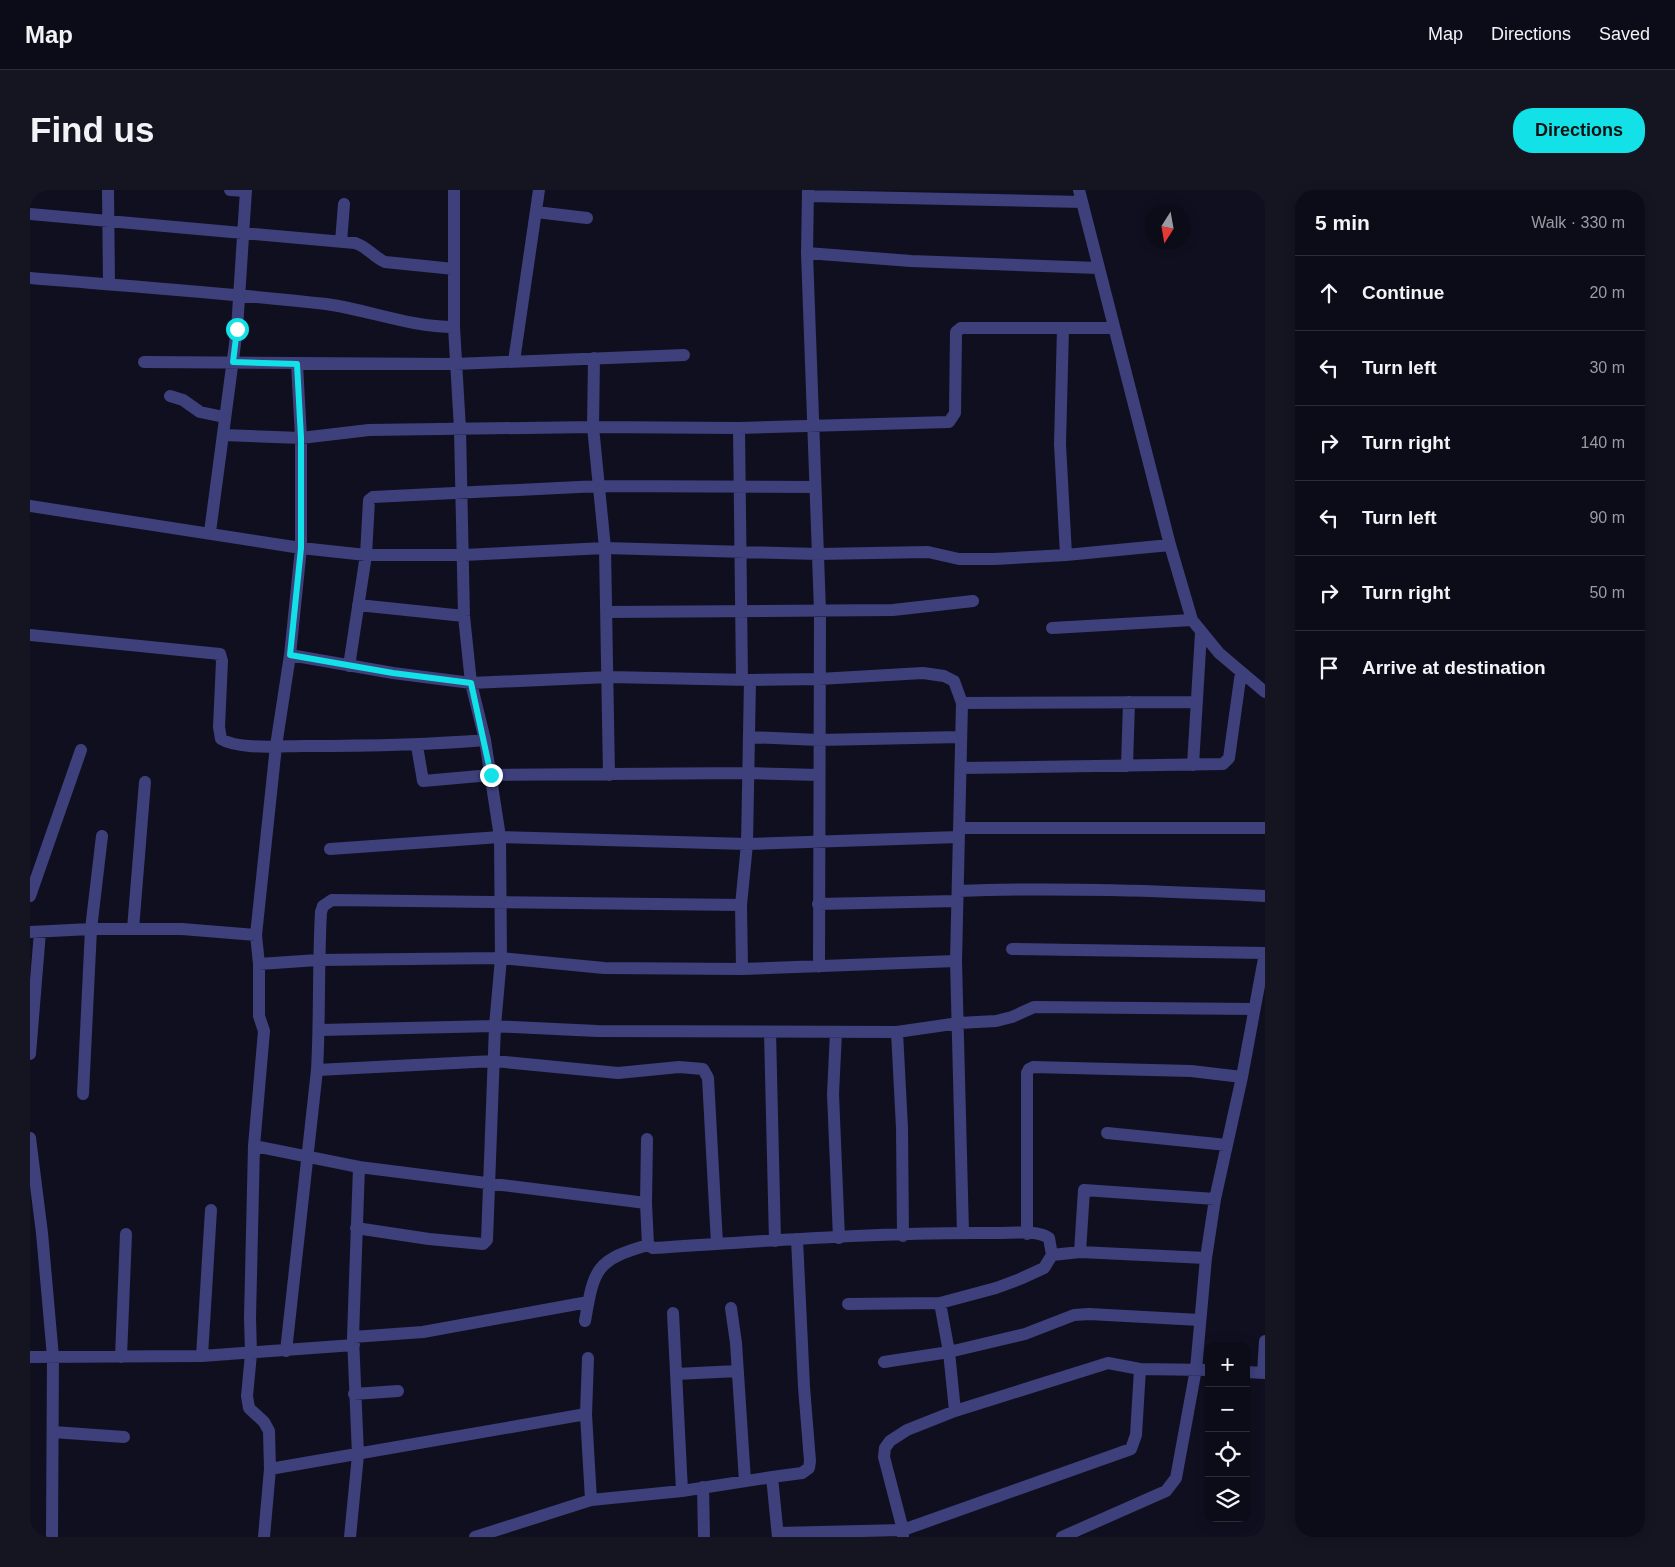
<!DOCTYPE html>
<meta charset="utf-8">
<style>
body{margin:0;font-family:Helvetica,sans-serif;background:#151421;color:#f1f3f6}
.controls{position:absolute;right:15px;bottom:15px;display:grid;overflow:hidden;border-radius:10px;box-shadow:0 2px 12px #0003}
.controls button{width:45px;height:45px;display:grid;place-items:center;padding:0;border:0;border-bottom:1px solid #2c2b37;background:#0c0b18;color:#f1f3f6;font:25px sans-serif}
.compass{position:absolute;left:1115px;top:15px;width:45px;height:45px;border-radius:50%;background:#0c0b18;box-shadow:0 2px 12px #0003;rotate:191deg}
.stop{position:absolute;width:15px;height:15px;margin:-11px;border:4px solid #12e2e7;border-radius:50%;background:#fff}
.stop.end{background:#12e2e7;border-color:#fff;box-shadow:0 1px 5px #0008}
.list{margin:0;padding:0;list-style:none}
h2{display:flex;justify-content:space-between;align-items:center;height:65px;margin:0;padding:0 20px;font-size:21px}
h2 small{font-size:16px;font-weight:400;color:#9a9ba2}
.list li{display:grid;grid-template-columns:32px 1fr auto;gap:15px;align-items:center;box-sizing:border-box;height:75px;padding:0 20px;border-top:1px solid #2c2b37}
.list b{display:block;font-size:19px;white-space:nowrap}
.list em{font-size:16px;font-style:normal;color:#9a9ba2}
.icon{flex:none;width:28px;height:28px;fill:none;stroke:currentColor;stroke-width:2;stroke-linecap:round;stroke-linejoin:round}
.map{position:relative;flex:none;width:1235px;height:1347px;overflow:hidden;border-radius:20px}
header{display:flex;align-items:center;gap:30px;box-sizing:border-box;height:70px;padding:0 25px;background:#0c0b18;border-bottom:1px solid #2c2b37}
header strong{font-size:24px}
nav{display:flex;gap:28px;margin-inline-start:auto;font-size:18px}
.intro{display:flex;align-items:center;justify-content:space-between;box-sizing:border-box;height:120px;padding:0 30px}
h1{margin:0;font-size:35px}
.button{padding:12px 22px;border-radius:20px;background:#12e2e7;color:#111;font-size:18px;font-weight:700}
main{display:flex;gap:30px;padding:0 30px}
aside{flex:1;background:#0c0b18;border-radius:20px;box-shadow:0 2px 12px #0003}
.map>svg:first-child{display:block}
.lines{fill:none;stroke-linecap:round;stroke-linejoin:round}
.minor{stroke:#3d407b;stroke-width:12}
.route{stroke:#12e2e7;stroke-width:6}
</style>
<header>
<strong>Map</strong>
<nav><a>Map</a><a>Directions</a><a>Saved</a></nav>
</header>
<div class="intro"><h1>Find us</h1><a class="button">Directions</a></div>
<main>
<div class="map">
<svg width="1235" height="1347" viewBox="0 0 1235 1347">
<rect width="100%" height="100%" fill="#100f20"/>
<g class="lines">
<path class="minor" d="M78 0 79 94
M200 0 216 1
M778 0 777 63 790 421 789 777
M1049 0 1140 355 1162 430 1189 463 1235 502
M778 6 1052 12
M506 22 557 28
M0 24 325 53C338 57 343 67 355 72L424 79
M311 52 314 14
M777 63 881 71 1068 78
M0 88C99 96 198 103 296 114 339 120 380 137 424 137
M1033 138 1030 254 1036 365
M564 168 563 237 575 358 579 585
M484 171 509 0
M114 172 424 174 654 165
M140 206 153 210 170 222 194 227
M709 238 712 490
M193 245 271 248 339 240 563 237 709 238 919 232 925 223 926 142 931 138H1084
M0 316 271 358V248L267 174
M180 342 207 139 216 0
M328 415 434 426
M577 422 863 420 943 411
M1022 438 1162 430
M0 445 190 464 192 471 189 537 191 549C209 560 252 556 274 556 335 556 395 555 455 550
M260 465 363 483 441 493 579 487 720 490 789 489 893 483 914 486 924 491 932 513 926 771 933 1043
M319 476 336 365 339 310 343 307 569 296 785 297
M932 513 1167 512
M719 547 789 550 931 547
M387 556 393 591 461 585 718 583 789 585
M1163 575 1171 443
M1097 576 1099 512
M931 578 1193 574 1199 568 1211 482
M929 638H1235
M300 659 470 647 717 654 929 647
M928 701C1030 697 1133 701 1235 706
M0 706 51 560
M788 714 927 711
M103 739 115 592
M0 742 61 739H152L226 745 229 774 288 770 471 768 574 778 712 779 926 771
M226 745 246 556 260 465 271 358 336 365H434L575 358 788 364 898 362 929 369H964L1036 365 1140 355
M982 759 1235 763
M229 774V826L234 841 224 956 329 977 616 1013 618 1055 623 1058C736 1051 850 1042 963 1043 979 1044 1005 1039 1019 1048L1022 1065
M712 779 711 715 717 654 720 490
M290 840 465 836 567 841 867 842 929 833 966 831 982 827 1004 817 1223 819
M740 842 745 1051
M806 842 803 904 809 1048
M867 842 872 938 873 1046
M0 864 10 742
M287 880 464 871 588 883 649 877 673 879 678 888 687 1054
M53 904 61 739 72 646
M1077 943 1197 955
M0 948 12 1043 23 1167 22 1347
M224 956 220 1128 221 1164 217 1206 219 1218 234 1232 239 1241 240 1279
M616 1013 617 949
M326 1038 399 1049 453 1054 457 1050 465 836 471 768 470 647 455 550 441 493 434 426 430 239 424 137V0
M997 1044V883L999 879 1003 877 1161 881 1212 887
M1050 1062 1054 1000 1185 1009
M818 1114 910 1113 966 1098 990 1089 1014 1078 1022 1065 1050 1062 1176 1068
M701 1118 706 1153 715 1291
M643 1123 652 1301
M555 1131C564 1078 566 1070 618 1055
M323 1147 393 1142 558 1112
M256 1161 287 880C290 827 288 775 291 722L293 716 302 710 711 715
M172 1166 181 1020
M0 1167 172 1166 324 1155
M91 1167 96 1044
M558 1168 556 1224 561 1310
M854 1172 919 1162 910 1113
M1216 1182 1235 1183
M1233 1183 1235 1151
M646 1184 708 1181
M324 1204 368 1201
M925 1221 919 1162 995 1144 1044 1125 1059 1124 1170 1130
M23 1242 94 1247
M742 1287 772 1283 779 1278 780 1271 774 1197 767 1049
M673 1297 674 1347
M748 1343 873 1340 854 1267 855 1258 860 1251 877 1240 925 1221 1078 1173 1110 1179 1179 1180
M873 1346V1340L1101 1259 1106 1245 1110 1179
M234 1347 240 1279 556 1224
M320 1347 328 1265 323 1147 329 977
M445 1347 561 1310 652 1301 742 1287 748 1347
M1032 1347 1136 1301 1146 1288 1166 1179 1176 1068 1185 1009 1212 887 1235 763"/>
</g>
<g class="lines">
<path class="route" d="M207 139 203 172 267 174 271 248V358L260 465 363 483 441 493 461 585"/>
</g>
</svg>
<div class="controls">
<button>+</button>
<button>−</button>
<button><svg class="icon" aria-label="locate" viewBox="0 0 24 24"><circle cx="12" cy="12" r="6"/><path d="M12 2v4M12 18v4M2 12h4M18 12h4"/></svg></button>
<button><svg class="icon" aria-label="layers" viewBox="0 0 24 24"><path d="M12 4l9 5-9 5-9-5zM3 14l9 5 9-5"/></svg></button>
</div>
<svg class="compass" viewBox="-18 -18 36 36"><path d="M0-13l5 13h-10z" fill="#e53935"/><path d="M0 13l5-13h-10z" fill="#9a9ba2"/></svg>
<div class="stop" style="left:207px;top:139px"></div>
<div class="stop end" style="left:461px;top:585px"></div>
</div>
<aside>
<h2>5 min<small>Walk · 330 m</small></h2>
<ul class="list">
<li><svg class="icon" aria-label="ahead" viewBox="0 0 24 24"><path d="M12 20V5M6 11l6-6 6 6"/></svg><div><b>Continue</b></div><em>20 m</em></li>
<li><svg class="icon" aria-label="left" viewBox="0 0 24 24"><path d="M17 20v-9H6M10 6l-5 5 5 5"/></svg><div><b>Turn left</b></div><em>30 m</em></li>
<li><svg class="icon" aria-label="right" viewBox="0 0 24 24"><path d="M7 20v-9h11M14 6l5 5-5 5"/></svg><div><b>Turn right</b></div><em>140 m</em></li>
<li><svg class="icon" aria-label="left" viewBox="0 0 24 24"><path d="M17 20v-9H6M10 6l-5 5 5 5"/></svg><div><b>Turn left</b></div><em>90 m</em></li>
<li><svg class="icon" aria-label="right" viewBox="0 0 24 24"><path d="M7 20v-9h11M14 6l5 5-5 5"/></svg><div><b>Turn right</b></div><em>50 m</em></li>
<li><svg class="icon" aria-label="arrive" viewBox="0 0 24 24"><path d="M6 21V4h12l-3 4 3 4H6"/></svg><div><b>Arrive at destination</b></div></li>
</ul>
</aside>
</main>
